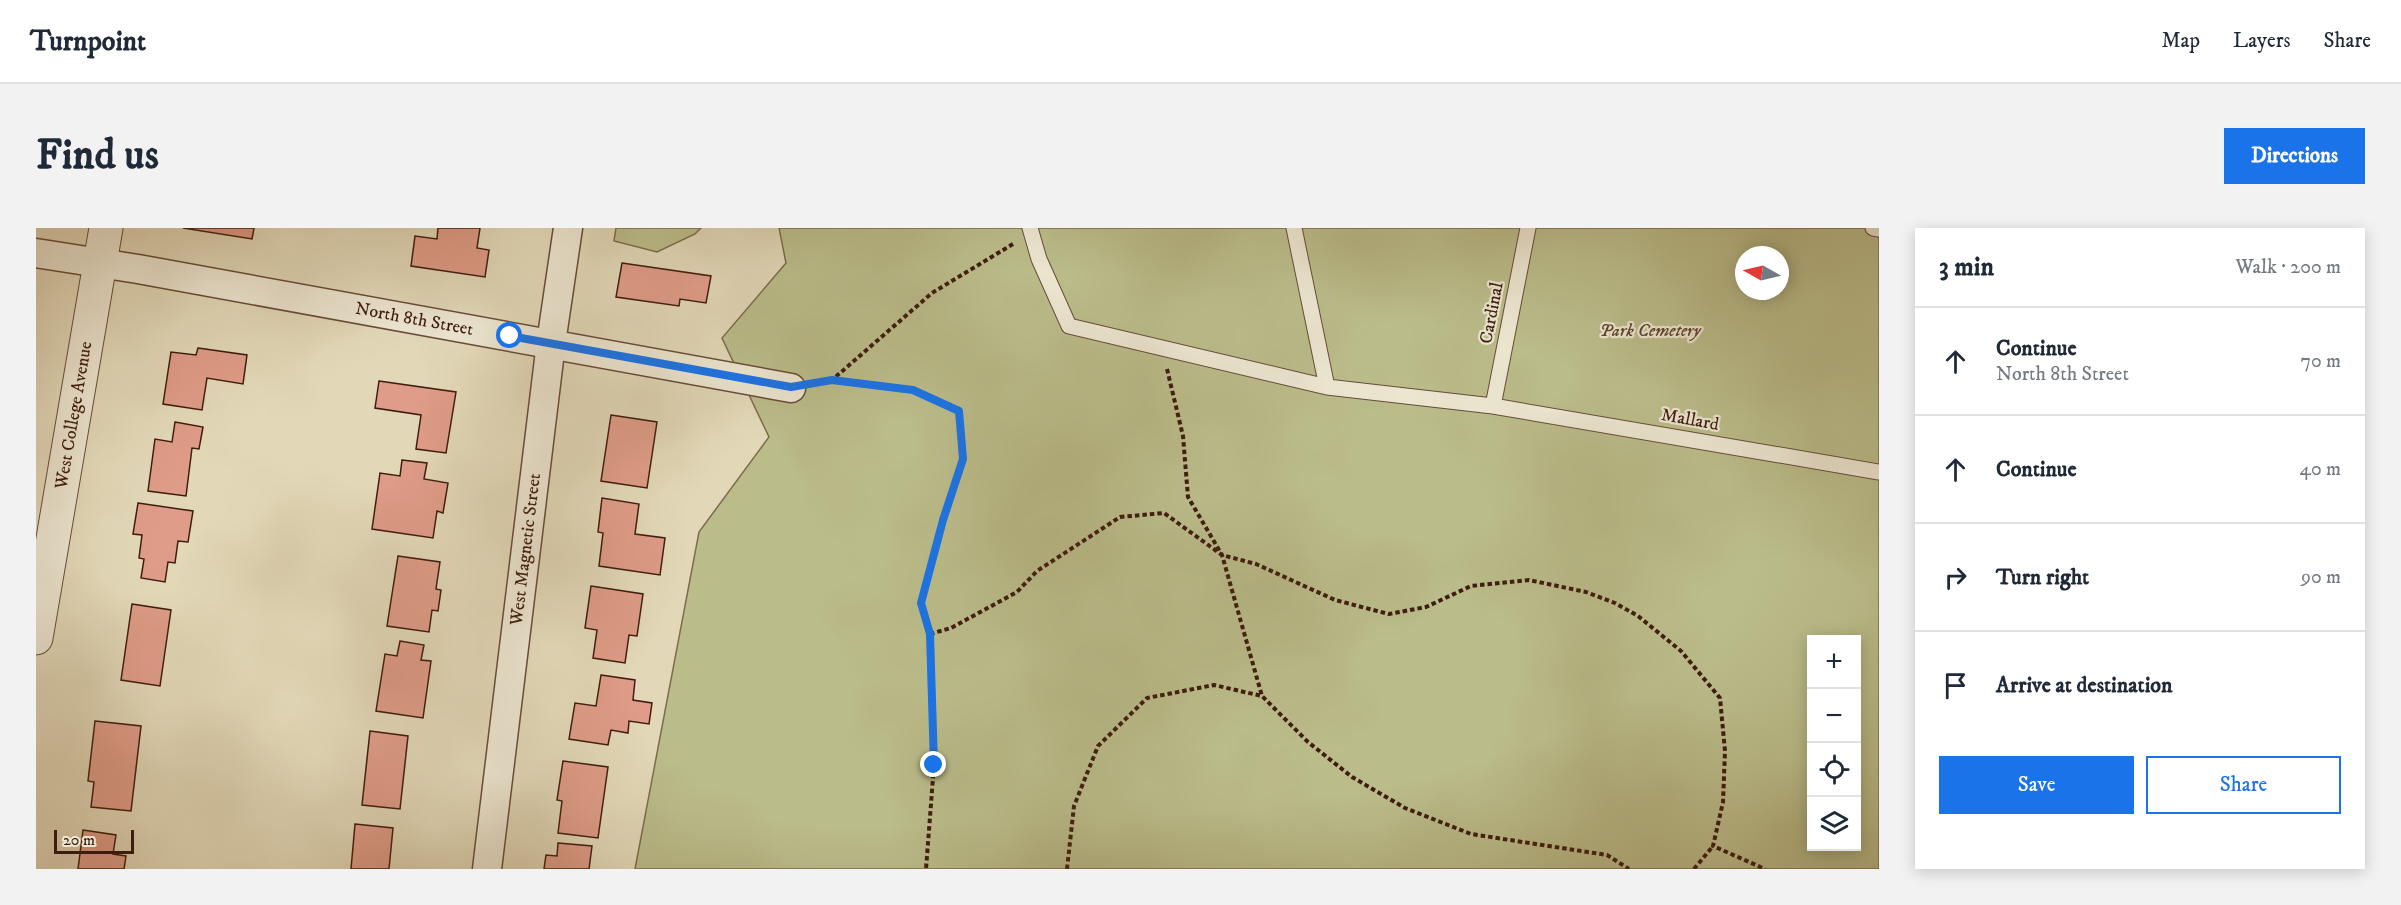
<!DOCTYPE html>
<meta charset="utf-8">
<style>
body{margin:0;font-family:"IM FELL DW Pica",serif;background:#f2f2f3;color:#1f2937}
.controls{position:absolute;right:18px;bottom:18px;display:grid;overflow:hidden;border-radius:0px;box-shadow:0 3px 15px #0003}
.controls button{width:54px;height:54px;display:grid;place-items:center;padding:0;border:0;border-bottom:2px solid #e0e1e3;background:#fff;color:#1f2937;font:30px sans-serif}
.compass{position:absolute;left:1699px;top:18px;width:54px;height:54px;border-radius:50%;background:#fff;box-shadow:0 3px 15px #0003;rotate:278deg}
.scale{position:absolute;left:18px;bottom:15px;width:80px;box-sizing:border-box;padding-left:6px;border:3px solid #3f1c0f;border-top:0;font-size:16px;line-height:21px;white-space:nowrap;color:#3f1c0f;-webkit-text-stroke:4px #ece6d1;paint-order:stroke}
.stop{position:absolute;width:18px;height:18px;margin:-14px;border:4px solid #1a73e8;border-radius:50%;background:#fff}
.stop.end{background:#1a73e8;border-color:#fff;box-shadow:0 2px 6px #0008}
.list{margin:0;padding:0;list-style:none}
h2{display:flex;justify-content:space-between;align-items:center;height:78px;margin:0;padding:0 24px;font-size:26px}
h2 small{font-size:20px;font-weight:400;color:#747a83}
.list li{display:grid;grid-template-columns:39px 1fr auto;gap:18px;align-items:center;box-sizing:border-box;height:108px;padding:0 24px;border-top:2px solid #e0e1e3}
.list b{display:block;font-size:22px;white-space:nowrap}
.list p{margin:0;font-size:20px;white-space:nowrap;color:#747a83}
.list em{font-size:20px;font-style:normal;color:#747a83}
.actions{display:flex;gap:12px;padding:18px 24px}
.actions a{flex:1;padding:14px 0;border:2px solid #1a73e8;border-radius:0px;text-align:center;font-size:21px;color:#1a73e8}
.actions .main{background:#1a73e8;color:#fff}
.icon{flex:none;width:33px;height:33px;fill:none;stroke:currentColor;stroke-width:2;stroke-linecap:round;stroke-linejoin:round}
.map{position:relative;flex:none;width:1843px;height:641px;overflow:hidden;border-radius:0px}
header{display:flex;align-items:center;gap:36px;box-sizing:border-box;height:84px;padding:0 30px;background:#fff;border-bottom:2px solid #e0e1e3}
header strong{font-size:28px}
nav{display:flex;gap:33px;margin-inline-start:auto;font-size:21px}
.intro{display:flex;align-items:center;justify-content:space-between;box-sizing:border-box;height:144px;padding:0 36px}
h1{margin:0;font-size:42px}
.button{padding:15px 27px;border-radius:0px;background:#1a73e8;color:#fff;font-size:21px;font-weight:700}
main{display:flex;gap:36px;padding:0 36px}
aside{flex:1;background:#fff;border-radius:0px;box-shadow:0 3px 15px #0003}
.map>svg:first-child{display:block}
.green{fill:#babc8a;stroke:#7c6c4c;stroke-width:1.5;fill-rule:evenodd}
.building{fill:#df9c88;stroke:#3f1c0f;stroke-width:1.5}
.lines{fill:none;stroke-linecap:round;stroke-linejoin:round}
.service-casing{stroke:#684b39;stroke-width:17}
.minor-casing{stroke:#684b39;stroke-width:31}
.tertiary-casing{stroke:#684b39;stroke-width:35}
.path{stroke:#3f1c0f;stroke-width:4;stroke-dasharray:4.5 3;stroke-linecap:butt}
.service{stroke:#ece6d1;stroke-width:15}
.minor{stroke:#ece6d1;stroke-width:28}
.tertiary{stroke:#ece6d1;stroke-width:33}
.route{stroke:#1a73e8;stroke-width:8}
.labels{text-anchor:middle;dominant-baseline:central;stroke-width:4.5;stroke-linejoin:round;paint-order:stroke}
.street-label{font-size:18px;fill:#3f1c0f;stroke:#ece6d1}
.park-label{font-size:18px;font-style:italic;fill:#5e442e;stroke:#ece6d1}
</style>
<header>
<strong>Turnpoint</strong>
<nav><a>Map</a><a>Layers</a><a>Share</a></nav>
</header>
<div class="intro"><h1>Find us</h1><a class="button">Directions</a></div>
<main>
<div class="map">
<svg width="1843" height="641" viewBox="0 0 1843 641">
<rect width="100%" height="100%" fill="#e2d8b8"/>
<filter id="stains"><feTurbulence type="fractalNoise" baseFrequency=".00333" numOctaves="4"/><feColorMatrix values="0 0 0 0 .2 0 0 0 0 .09 0 0 0 0 .02 0 0 0 .5 -.17"/></filter>
<radialGradient id="worn" r=".72"><stop offset=".6" stop-color="#630" stop-opacity="0"/><stop offset="1" stop-color="#630" stop-opacity=".3"/></radialGradient>
<path class="green" d="M580 0H665L659 6 621 24 578 13Z
M743 0H1843V641H599L663 304 733 209 686 110 750 35ZM1708 27H1744V63H1708ZM1776 412H1820V618H1776Z"/>
<path class="building" d="M147 0H218L216 11Z
M402 0H444L441 20 453 22 449 49 375 38 379 8 401 11Z
M586 35 675 48 670 75 644 71 643 78 580 69Z
M162 120 211 127 207 156 171 150 166 182 127 176 135 124 160 127Z
M343 153 420 164 410 225 380 221 385 187 339 180Z
M575 187 621 194 611 260 565 253Z
M139 194 167 199 163 221 156 220 150 268 112 263 119 211 136 214Z
M366 232 391 235 388 251 412 255 407 285 401 283 397 310 336 301 344 245 364 248Z
M566 270 603 276 599 306 629 310 624 347 563 338 567 305 562 304Z
M102 275 157 283 152 314 142 313 139 335 132 334 129 354 105 350 108 331 103 330 106 307 97 306Z
M362 328 404 334 400 361 405 362 402 383 396 382 393 404 351 398Z
M555 358 607 366 601 408 593 407 589 435 557 430 561 402 549 400Z
M96 376 135 382 124 458 85 452Z
M364 413 388 417 385 432 395 433 387 490 340 483 349 426 361 428Z
M565 447 599 452 597 472 616 475 613 496 593 493 592 505 575 502 572 517 533 511 539 475 560 478Z
M59 493 105 498 95 583 55 579 58 554 52 553Z
M334 503 372 508 364 581 326 577Z
M527 533 572 539 562 610 522 605 526 573 521 572Z
M319 596 357 600 353 641H315Z
M47 602 80 607 77 626 90 628 88 641H42Z
M522 615 556 618 553 641H508L510 627 521 628Z"/>
<g class="lines">
<defs>
<path id="service" d="M994 0 1003 31 1033 98 1291 159 1457 178 1843 244
M1258 0 1291 159
M1837 0 1843 1
M1457 178 1492 0"/>
<g id="minor">
<path id="s1" d="M0 25 102 41 755 160"/>
<path id="s2" d="M451 641 515 115 532 0"/>
</g>
<g id="tertiary">
<path id="s3" d="M0 410 70 0"/>
</g>
</defs>
<use href="#service" class="service-casing"/>
<use href="#minor" class="minor-casing"/>
<use href="#tertiary" class="tertiary-casing"/>
<path class="path" d="M1131 141 1147 208 1152 269 1186 327 1226 468
M796 152 877 162 923 183 927 231 907 293 885 375 894 406 898 537 890 641
M779 155 796 152 896 65 977 16
M894 406 915 400 981 364 1001 343 1084 289 1128 285 1186 327 1220 336 1299 372 1353 386 1390 379 1435 358 1493 352 1550 364 1579 375 1602 388 1645 423 1684 470 1689 523 1687 574 1677 618 1729 641
M1031 641 1038 578 1062 518 1111 470 1178 457 1226 468 1272 514 1316 549 1369 580 1435 606 1571 627 1593 641
M1658 641 1677 618"/>
<use href="#service" class="service"/>
<use href="#minor" class="minor"/>
<use href="#tertiary" class="tertiary"/>
</g>
<g class="lines">
<path class="route" d="M474 108 755 159 796 152 877 162 923 183 927 231 907 292 885 375 894 406 898 537"/>
</g>
<g class="labels">
<g class="street-label">
<text transform="translate(1456 85) rotate(-79)">Cardinal</text>
<text stroke="none"><textPath href="#s1" startOffset="384">North 8th Street</textPath></text>
<text stroke="none"><textPath href="#s3" startOffset="226">West College Avenue</textPath></text>
<text transform="translate(1654 192) rotate(10)">Mallard</text>
<text stroke="none"><textPath href="#s2" startOffset="322">West Magnetic Street</textPath></text>
</g>
<g class="park-label">
<text x="1614" y="103">Park Cemetery</text>
</g>
</g>
<rect width="100%" height="100%" filter="url(#stains)"/>
<rect width="100%" height="100%" fill="url(#worn)"/>
</svg>
<div class="controls">
<button>+</button>
<button>−</button>
<button><svg class="icon" aria-label="locate" viewBox="0 0 24 24"><circle cx="12" cy="12" r="6"/><path d="M12 2v4M12 18v4M2 12h4M18 12h4"/></svg></button>
<button><svg class="icon" aria-label="layers" viewBox="0 0 24 24"><path d="M12 4l9 5-9 5-9-5zM3 14l9 5 9-5"/></svg></button>
</div>
<svg class="compass" viewBox="-18 -18 36 36"><path d="M0-13l5 13h-10z" fill="#e53935"/><path d="M0 13l5-13h-10z" fill="#747a83"/></svg>
<div class="scale">20 m</div>
<div class="stop" style="left:474px;top:108px"></div>
<div class="stop end" style="left:898px;top:537px"></div>
</div>
<aside>
<h2>3 min<small>Walk · 200 m</small></h2>
<ul class="list">
<li><svg class="icon" aria-label="ahead" viewBox="0 0 24 24"><path d="M12 20V5M6 11l6-6 6 6"/></svg><div><b>Continue</b><p>North 8th Street</p></div><em>70 m</em></li>
<li><svg class="icon" aria-label="ahead" viewBox="0 0 24 24"><path d="M12 20V5M6 11l6-6 6 6"/></svg><div><b>Continue</b></div><em>40 m</em></li>
<li><svg class="icon" aria-label="right" viewBox="0 0 24 24"><path d="M7 20v-9h11M14 6l5 5-5 5"/></svg><div><b>Turn right</b></div><em>90 m</em></li>
<li><svg class="icon" aria-label="arrive" viewBox="0 0 24 24"><path d="M6 21V4h12l-3 4 3 4H6"/></svg><div><b>Arrive at destination</b></div></li>
</ul>
<div class="actions"><a class="main">Save</a><a>Share</a></div>
</aside>
</main>
